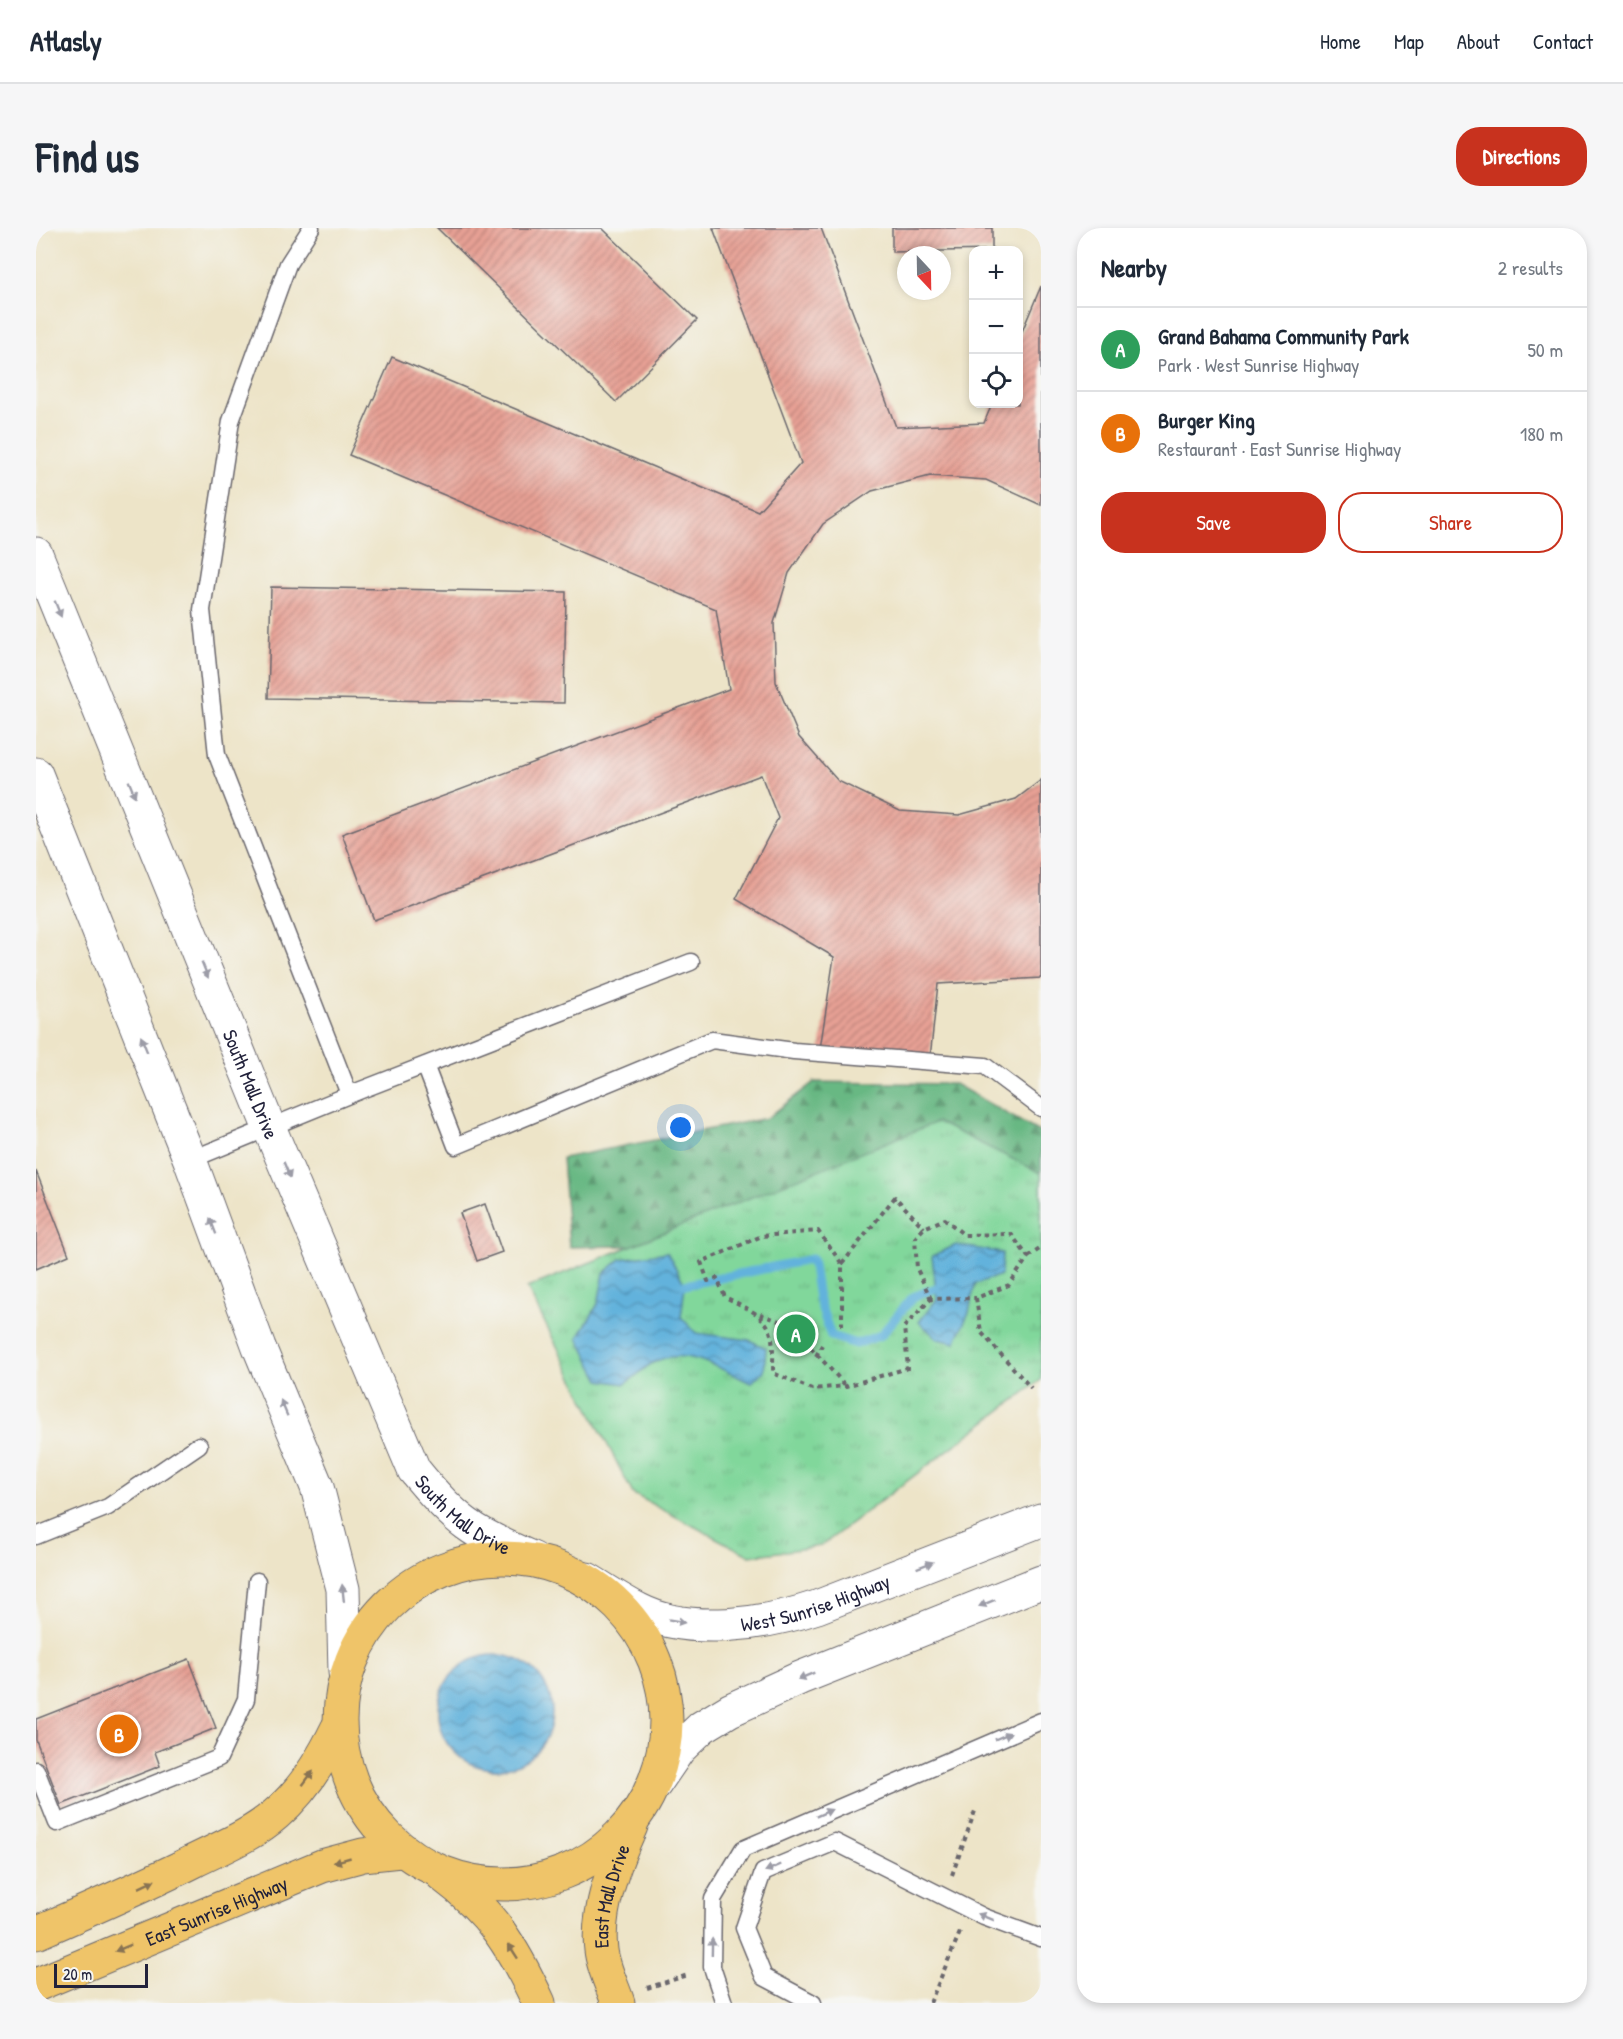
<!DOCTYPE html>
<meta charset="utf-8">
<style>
body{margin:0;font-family:"Patrick Hand",sans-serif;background:#f6f6f7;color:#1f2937}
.controls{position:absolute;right:18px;top:18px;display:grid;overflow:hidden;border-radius:12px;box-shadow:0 3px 9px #0003}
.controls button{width:54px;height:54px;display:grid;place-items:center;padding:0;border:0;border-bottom:2px solid #e0e1e3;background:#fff;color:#1f2937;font:30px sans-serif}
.compass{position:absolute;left:861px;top:18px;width:54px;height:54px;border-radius:50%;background:#fff;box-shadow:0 3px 9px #0003;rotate:158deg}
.scale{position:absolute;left:18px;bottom:15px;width:94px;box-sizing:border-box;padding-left:6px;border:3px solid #22223b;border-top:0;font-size:16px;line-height:21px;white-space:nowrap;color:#22223b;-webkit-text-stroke:4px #f6f6f2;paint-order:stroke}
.you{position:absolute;left:645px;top:900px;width:21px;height:21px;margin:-15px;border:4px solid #fff;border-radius:50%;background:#1a73e8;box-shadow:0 0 0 9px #1a73e833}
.badge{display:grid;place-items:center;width:39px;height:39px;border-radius:50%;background:#c8321e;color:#fff;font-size:20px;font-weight:700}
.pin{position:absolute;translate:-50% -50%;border:3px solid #fff;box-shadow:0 2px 6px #0006}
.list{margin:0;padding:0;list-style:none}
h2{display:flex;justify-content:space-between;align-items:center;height:78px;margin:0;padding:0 24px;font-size:26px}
h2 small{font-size:20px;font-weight:400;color:#747a83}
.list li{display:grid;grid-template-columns:39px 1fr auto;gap:18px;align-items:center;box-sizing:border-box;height:84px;padding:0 24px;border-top:2px solid #e0e1e3}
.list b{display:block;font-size:22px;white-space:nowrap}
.list p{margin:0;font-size:20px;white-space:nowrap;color:#747a83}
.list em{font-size:20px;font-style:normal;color:#747a83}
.actions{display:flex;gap:12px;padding:18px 24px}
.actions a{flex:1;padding:14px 0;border:2px solid #c8321e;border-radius:24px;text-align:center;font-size:21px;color:#c8321e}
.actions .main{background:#c8321e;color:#fff}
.icon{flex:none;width:33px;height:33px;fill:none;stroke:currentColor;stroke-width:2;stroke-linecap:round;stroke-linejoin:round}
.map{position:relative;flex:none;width:1005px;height:1775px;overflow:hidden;border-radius:24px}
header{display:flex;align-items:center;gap:36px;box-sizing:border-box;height:84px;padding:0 30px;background:#fff;border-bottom:2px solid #e0e1e3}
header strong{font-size:28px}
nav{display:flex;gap:33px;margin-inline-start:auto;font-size:21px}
.intro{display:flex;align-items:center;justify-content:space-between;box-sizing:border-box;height:144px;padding:0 36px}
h1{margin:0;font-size:42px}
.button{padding:15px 27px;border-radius:24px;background:#c8321e;color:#fff;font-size:21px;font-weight:700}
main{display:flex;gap:36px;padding:0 36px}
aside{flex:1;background:#fff;border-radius:24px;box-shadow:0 3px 9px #0003}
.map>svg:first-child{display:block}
.forest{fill:url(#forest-firs);stroke:#456d5f;stroke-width:1.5}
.park{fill:url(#park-tufts);stroke:#527c6b;stroke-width:1.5}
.water{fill:url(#water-waves);stroke:#426a8c;stroke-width:1.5}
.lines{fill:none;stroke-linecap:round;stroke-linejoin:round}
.stream{stroke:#62b2dc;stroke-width:9}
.building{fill:url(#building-hatch)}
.service-casing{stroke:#69666c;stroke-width:19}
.minor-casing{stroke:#69666c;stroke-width:35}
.tertiary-casing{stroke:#69666c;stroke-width:35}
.primary-casing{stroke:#69666c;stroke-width:35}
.path{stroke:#69666c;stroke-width:4;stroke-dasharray:4.5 4.5;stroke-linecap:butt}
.service{stroke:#fff;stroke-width:16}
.minor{stroke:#fff;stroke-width:33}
.tertiary{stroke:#fff;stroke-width:33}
.primary{stroke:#efc469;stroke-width:33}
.oneway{fill:#9c9ca7}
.oneway2{fill:#887352}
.labels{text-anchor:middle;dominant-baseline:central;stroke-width:5;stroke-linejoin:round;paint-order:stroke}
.street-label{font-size:20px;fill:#22223b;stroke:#f6f6f2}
</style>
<header>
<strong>Atlasly</strong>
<nav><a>Home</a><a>Map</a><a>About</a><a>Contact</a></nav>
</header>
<div class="intro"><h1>Find us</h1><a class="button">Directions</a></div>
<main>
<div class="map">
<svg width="1005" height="1775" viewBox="0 0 1005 1775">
<defs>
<pattern id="forest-firs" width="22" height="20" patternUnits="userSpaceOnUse" patternTransform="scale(1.5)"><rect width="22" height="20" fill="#68b883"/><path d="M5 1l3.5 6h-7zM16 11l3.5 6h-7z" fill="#55956c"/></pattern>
<pattern id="park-tufts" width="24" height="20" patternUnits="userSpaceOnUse" patternTransform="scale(1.5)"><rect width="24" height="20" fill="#81d79b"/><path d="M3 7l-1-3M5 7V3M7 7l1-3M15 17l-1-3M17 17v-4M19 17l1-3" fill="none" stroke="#6fb886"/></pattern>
<pattern id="water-waves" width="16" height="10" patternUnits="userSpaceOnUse" patternTransform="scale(1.5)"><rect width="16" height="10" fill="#62b2dc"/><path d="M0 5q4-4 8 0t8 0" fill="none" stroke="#5090b4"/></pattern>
<pattern id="building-hatch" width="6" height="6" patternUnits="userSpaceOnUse" patternTransform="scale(1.5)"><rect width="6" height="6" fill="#e7a094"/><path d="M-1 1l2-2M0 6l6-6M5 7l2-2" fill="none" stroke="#bb827a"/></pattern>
</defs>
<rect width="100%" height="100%" fill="#f6f6f2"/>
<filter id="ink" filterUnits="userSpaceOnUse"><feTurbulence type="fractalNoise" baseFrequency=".0167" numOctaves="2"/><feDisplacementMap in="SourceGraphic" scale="12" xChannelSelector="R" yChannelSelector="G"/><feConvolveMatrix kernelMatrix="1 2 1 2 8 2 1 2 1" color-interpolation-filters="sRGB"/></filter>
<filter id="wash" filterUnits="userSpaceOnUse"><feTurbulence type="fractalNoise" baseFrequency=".008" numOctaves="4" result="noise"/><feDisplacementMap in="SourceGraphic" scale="24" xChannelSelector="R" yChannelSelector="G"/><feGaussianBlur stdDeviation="1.35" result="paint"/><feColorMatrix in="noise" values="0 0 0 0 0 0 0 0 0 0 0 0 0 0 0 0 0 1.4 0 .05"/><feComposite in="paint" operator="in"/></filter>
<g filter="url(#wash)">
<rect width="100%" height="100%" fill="#ede4c8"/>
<path class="forest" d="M778 854 919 856 1005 905V1095L639 1017 533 1019 526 930 731 890Z"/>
<path class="park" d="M901 894 1005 945V1152L785 1318 714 1328 597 1266 491 1060Z"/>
<path class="water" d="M920 1017 966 1025 965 1047 939 1056 933 1084 919 1115 902 1111 883 1094 901 1071 896 1028Z
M631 1024 649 1057 645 1089 660 1105 713 1112 730 1120 728 1143 715 1155C684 1141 648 1116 615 1136 606 1141 599 1150 589 1156L564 1152 542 1110 562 1076 568 1045 585 1031Z
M402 1484a57 57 0 1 1 114 0a57 57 0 1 1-114 0Z"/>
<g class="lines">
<path class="stream" d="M649 1057 776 1031 782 1070 795 1108 820 1116 845 1107 877 1069 900 1060"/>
</g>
<g id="blocks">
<path class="building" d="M401 0H566L661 92 580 174Z
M677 0H785L860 199 948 195 956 176H982V113L1005 58V277L950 252 894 248 836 263 787 296 753 345 738 395 740 454 763 509 802 553 864 583 923 587 980 571 1005 552V750L902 756 894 830 784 821 798 729 700 671 742 590 725 547 338 692 306 606 693 461 680 381 313 227 356 129 722 283 765 235Z
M856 0H956V22L856 24Z
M235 359 530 364 528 475 232 470Z
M0 943 33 1027 0 1041Z
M449 976 466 1024 441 1033 424 985Z
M153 1431 180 1500 119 1524 124 1538 25 1577 0 1512V1491Z"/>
</g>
</g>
<g filter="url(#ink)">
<use href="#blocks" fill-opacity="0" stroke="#69666c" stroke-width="1.5"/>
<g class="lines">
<defs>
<path id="service" d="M275 0 252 36 195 193 166 382 181 527 313 866
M389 837 420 918 676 812 758 823 949 838 1005 880
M154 932 325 862 655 734
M0 1308 72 1279 163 1217
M0 1542 21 1595 183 1530 210 1471 221 1353
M688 1775 676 1739 677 1671 707 1621 1005 1493
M777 1775 728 1749 708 1700 727 1644 799 1614 948 1689 1005 1710"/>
<g id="minor">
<path id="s1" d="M551 1351C568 1361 585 1373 603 1382 653 1408 730 1396 781 1379L1005 1292"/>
<path d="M619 1556 643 1521 666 1499 694 1482 764 1450 1005 1354"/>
</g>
<g id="tertiary">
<path id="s2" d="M0 326 233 899 378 1242C420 1294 437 1305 498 1331"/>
<path d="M0 546 154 932 223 1119 281 1259 307 1361 309 1444"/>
</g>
<g id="primary">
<circle cx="467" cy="1493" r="163"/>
<path d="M406 1647C456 1684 477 1719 503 1775"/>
<path d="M0 1705C53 1682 106 1659 158 1633 186 1619 216 1607 240 1586 267 1563 286 1532 301 1501"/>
<path id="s3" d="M0 1757 286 1638 327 1627 364 1623"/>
<path id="s4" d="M582 1775C577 1759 567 1740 565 1722 560 1683 579 1633 595 1598"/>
</g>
</defs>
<use href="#service" class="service-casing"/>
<use href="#minor" class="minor-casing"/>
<use href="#tertiary" class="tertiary-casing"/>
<use href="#primary" class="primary-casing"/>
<path class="path" d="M992 1029 1005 1020
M806 1036 859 969 888 1000
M895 1071 881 1041 879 1010 888 1000 909 991 928 1007 975 1006 992 1029 973 1057 940 1070 945 1104 995 1160
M724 1086 754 1097 810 1158
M806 1098V1036L782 1003 726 1008 665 1034 672 1053 681 1050 689 1069C735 1092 738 1093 737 1145L776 1161 810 1158 872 1140 868 1099 895 1071 940 1070
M780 1128 786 1117
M916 1647 939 1583
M611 1760 652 1747
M894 1775 925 1702"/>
<use href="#service" class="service"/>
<use href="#minor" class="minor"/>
<use href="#tertiary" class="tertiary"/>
<use href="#primary" class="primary"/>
</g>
<defs><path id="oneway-solid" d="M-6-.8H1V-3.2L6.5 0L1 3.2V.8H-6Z" transform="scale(1.5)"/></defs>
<g class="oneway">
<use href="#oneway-solid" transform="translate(22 381) rotate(68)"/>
<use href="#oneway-solid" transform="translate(96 561) rotate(68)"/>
<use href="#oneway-solid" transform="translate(169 742) rotate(68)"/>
<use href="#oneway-solid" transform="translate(108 816) rotate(-112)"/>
<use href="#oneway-solid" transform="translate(251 942) rotate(67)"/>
<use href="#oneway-solid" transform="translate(177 998) rotate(-111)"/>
<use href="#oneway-solid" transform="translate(248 1180) rotate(-113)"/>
<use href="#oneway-solid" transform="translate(889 1337) rotate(-21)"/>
<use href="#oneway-solid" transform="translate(307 1365) rotate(-96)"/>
<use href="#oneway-solid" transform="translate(951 1375) rotate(158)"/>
<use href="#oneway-solid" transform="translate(641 1393) rotate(10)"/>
<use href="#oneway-solid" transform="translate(770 1448) rotate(158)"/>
<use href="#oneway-solid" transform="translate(967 1508) rotate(-23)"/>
<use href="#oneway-solid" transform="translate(788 1585) rotate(-24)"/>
<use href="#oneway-solid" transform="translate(737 1640) rotate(157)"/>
<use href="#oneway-solid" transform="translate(950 1689) rotate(-158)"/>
<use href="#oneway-solid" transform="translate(676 1719) rotate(-89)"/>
</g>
<g class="oneway2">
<use href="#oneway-solid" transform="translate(272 1550) rotate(-53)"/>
<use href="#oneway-solid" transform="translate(306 1632) rotate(164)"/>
<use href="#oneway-solid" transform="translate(111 1656) rotate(-26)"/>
<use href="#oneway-solid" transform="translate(87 1720) rotate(157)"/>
<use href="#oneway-solid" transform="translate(477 1723) rotate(-123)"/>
</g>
</g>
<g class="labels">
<g class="street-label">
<text stroke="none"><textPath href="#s2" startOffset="572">South Mall Drive</textPath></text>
<text stroke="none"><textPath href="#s2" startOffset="1058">South Mall Drive</textPath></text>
<text stroke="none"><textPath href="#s1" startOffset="242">West Sunrise Highway</textPath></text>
<text stroke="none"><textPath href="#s4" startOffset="111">East Mall Drive</textPath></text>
<text stroke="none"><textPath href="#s3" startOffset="195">East Sunrise Highway</textPath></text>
</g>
</g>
</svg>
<div class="controls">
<button>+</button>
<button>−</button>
<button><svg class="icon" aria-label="locate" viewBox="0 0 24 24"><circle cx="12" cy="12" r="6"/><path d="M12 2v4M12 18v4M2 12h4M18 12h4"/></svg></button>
</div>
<svg class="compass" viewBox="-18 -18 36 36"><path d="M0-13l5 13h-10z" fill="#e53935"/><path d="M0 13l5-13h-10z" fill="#747a83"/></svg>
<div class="scale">20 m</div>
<div class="you"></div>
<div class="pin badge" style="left:760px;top:1106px;background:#2e9e5b">A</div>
<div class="pin badge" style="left:83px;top:1506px;background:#e8710a">B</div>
</div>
<aside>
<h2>Nearby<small>2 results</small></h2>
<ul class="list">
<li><span class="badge" style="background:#2e9e5b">A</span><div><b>Grand Bahama Community Park</b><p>Park · West Sunrise Highway</p></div><em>50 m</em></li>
<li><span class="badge" style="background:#e8710a">B</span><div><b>Burger King</b><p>Restaurant · East Sunrise Highway</p></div><em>180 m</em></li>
</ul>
<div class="actions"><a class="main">Save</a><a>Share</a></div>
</aside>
</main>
